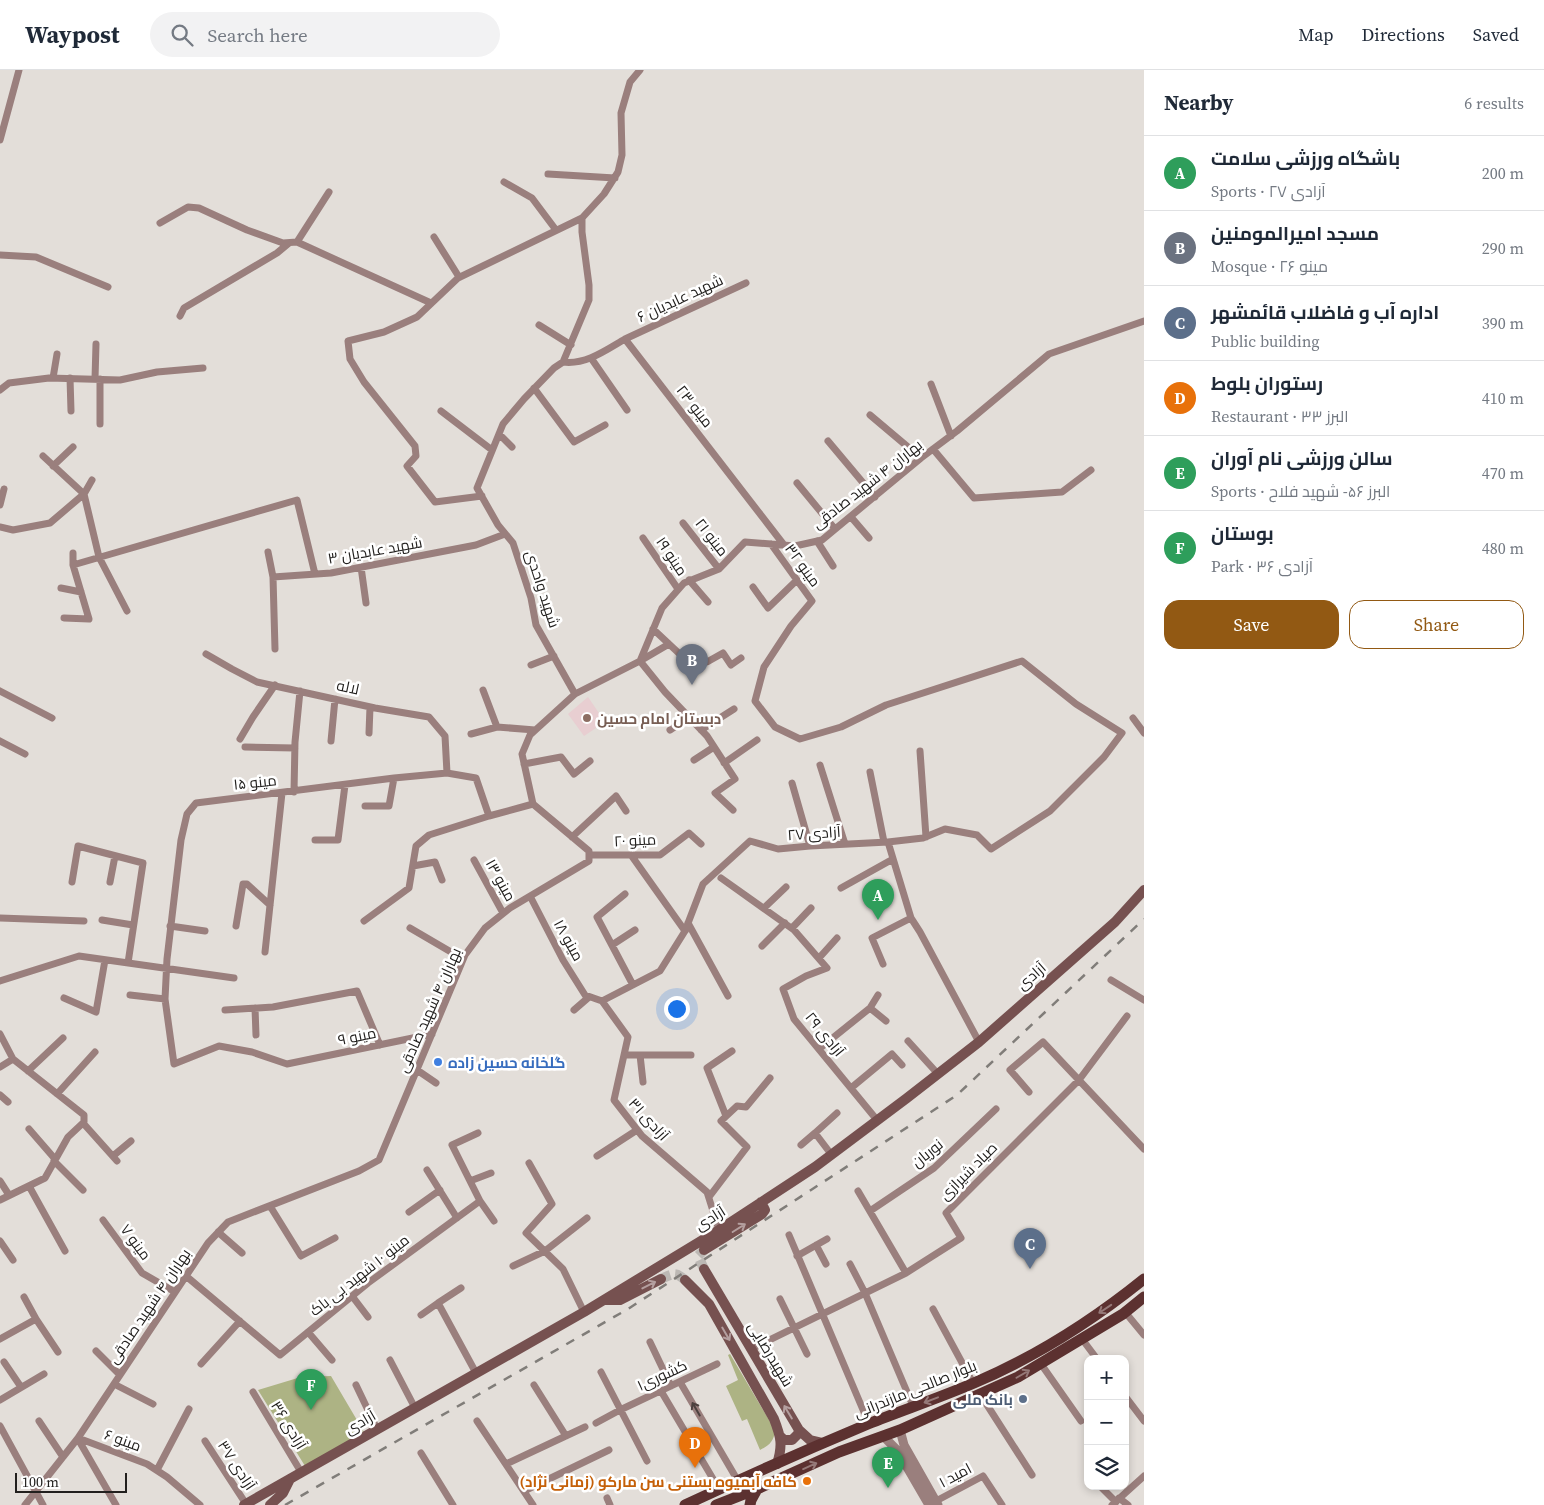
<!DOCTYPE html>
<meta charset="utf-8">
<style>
body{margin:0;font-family:"Source Serif 4",Cairo,serif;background:#f2f2f3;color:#1f2937}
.controls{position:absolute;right:15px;bottom:15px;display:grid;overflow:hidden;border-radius:10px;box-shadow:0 2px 8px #0003}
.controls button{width:45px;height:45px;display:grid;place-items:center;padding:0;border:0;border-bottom:1px solid #e0e1e3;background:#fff;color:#1f2937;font:25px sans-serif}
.scale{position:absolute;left:15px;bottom:12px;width:112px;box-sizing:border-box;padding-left:5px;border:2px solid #22201e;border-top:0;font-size:14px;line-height:18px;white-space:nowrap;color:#22201e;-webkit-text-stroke:4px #fff;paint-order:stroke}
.you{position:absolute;left:676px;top:938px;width:18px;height:18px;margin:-12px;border:4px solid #fff;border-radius:50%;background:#1a73e8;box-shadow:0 0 0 8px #1a73e833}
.badge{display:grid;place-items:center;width:32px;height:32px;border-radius:50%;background:#925913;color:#fff;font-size:16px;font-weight:700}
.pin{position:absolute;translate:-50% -41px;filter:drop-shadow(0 1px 2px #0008)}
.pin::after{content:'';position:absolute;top:26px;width:18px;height:15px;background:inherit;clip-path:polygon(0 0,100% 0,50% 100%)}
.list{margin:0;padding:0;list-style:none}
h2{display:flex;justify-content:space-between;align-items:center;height:65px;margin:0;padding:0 20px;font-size:21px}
h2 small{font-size:16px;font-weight:400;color:#747a83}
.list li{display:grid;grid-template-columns:32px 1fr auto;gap:15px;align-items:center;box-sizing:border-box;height:75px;padding:0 20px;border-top:1px solid #e0e1e3}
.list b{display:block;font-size:19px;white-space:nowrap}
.list p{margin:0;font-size:16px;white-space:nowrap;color:#747a83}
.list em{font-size:16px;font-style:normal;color:#747a83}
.actions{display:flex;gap:10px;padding:15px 20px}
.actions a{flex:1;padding:11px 0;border:1px solid #925913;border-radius:15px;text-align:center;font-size:18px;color:#925913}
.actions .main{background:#925913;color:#fff}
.icon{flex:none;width:28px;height:28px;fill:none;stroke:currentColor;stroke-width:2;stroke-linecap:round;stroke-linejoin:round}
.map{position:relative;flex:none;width:1144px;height:1435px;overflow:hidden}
header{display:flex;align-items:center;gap:30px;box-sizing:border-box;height:70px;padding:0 25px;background:#fff;border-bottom:1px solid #e0e1e3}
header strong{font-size:24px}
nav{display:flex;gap:28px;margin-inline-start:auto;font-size:18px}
.search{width:350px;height:45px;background:#f2f2f3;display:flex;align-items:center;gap:12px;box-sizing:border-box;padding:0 18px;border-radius:28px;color:#747a83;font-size:19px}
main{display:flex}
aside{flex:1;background:#fff}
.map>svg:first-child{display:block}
.education{fill:#e8ced1}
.green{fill:#adb384}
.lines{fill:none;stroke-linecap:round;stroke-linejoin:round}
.secondary-tunnel{stroke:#bcb8b4;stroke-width:10;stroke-dasharray:10 5;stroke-linecap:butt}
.minor{stroke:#9a7f7d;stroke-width:7}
.tertiary{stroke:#9a7f7d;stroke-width:9}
.secondary{stroke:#765150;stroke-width:10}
.primary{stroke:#5c3130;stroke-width:11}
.rail{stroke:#807d79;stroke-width:2.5;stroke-dasharray:9 9;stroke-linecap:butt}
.oneway{stroke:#b49f9f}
.oneway2{stroke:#957978}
.oneway3{stroke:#4c413f}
.education-dot{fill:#8d6e63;stroke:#fff;stroke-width:2}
.shop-dot{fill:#3f7fe0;stroke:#fff;stroke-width:2}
.service-dot{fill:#5c6f8a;stroke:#fff;stroke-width:2}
.food-dot{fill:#e8710a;stroke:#fff;stroke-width:2}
.labels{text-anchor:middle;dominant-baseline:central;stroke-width:5;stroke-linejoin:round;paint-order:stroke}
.street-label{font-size:15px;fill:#22201e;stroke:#fff}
.education-label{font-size:15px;font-weight:bold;fill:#785e54;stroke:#fff;text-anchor:start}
.shop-label{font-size:15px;font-weight:bold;fill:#366cbe;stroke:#fff;text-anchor:start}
.service-label{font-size:15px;font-weight:bold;fill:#4e5e75;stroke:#fff;text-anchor:end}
.food-label{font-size:15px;font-weight:bold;fill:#c56008;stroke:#fff;text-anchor:end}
</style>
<header>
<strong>Waypost</strong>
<div class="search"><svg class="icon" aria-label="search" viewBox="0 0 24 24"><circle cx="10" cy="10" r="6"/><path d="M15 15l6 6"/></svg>Search here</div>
<nav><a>Map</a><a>Directions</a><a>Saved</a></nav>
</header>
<main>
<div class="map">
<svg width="1144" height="1435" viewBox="0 0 1144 1435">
<rect width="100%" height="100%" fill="#e3ded9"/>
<path class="education" d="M588 627 605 652 584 666 568 644Z"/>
<path class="green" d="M730 1284 775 1360C774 1371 770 1375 760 1380L747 1349 742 1351 726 1316 738 1310 728 1285Z
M331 1306 364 1362 305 1396 258 1320 301 1307Z"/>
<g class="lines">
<path class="secondary-tunnel" d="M704 1199 698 1186 704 1180
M661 1209C672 1204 675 1201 685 1210"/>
<path class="minor" d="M0 70 19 0
M548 104 615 108
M504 112 532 128 556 160
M160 153 188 137 199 138 247 160 283 173 297 172 431 233
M434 167 459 207
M297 172 329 122
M0 185 36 187 108 217
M180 246 184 238 277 183 289 173
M539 255 571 275
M625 269 746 213
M591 288 627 340
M563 292C586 295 606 280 625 269L784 475
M53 308 57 284
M70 308 71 341
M95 309 96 274
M100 309V354
M931 314 951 366
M534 318 574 372 605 355
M0 320 9 313 49 308 120 310 157 302 203 298
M441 341 492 380
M870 345 921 388
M499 364 512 377
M828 371 875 427
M933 379 974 428 1062 422 1091 400
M53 396 73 377
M92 410 84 424 99 487 127 541
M797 413 835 459
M482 426 435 432 407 396 416 386 415 376 364 312 350 289 348 271 384 262 417 247 458 208 582 148
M0 435 4 419
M851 447 869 468
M683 453 719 499
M0 457 13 460 50 453 84 424 43 386
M643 468 678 519
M817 471 833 496
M771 474 812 531 791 556 764 597 755 631 775 657 800 669 841 657 886 635 1022 591 1076 634 1122 663 1104 687 1050 741 991 779 977 765 945 759 923 768 888 772
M268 482 273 507 331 503 476 475 505 464
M73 483V495
M361 497 366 533
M273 507 275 579
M689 510 708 532
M753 517 768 538 797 510
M61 518 81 522
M64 548 89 549 73 495 297 430 315 504
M653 559 685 589 707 592 723 583 731 595 741 588
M669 574 640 591 665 622 707 666 735 709 715 723 733 740
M206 584 232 599 257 612 375 638 429 647 445 666 447 703
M531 595 554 586
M483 620 497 657 535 660
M0 621 52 648
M575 624 536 555 531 528 513 473 498 455 477 418 503 354 524 329 554 298 563 292 589 230V215L582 162V148L604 124 618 102 622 85 621 43 630 12 640 0
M1133 648 1144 663
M670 660 689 647
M701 660 734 639
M369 663 370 637
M471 664 497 657
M240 669 253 647 275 615
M0 671 25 684
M331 671 335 629
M245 677 295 678
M920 681 926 767
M694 690 714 677
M724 693 757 670
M524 694 561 687 574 704 590 691
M820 695 845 774
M870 702 884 772
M792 713 810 776
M294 722 295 672 300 621
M365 736H389L394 708
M572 767 616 726 626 741
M315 770H338L345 715
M589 785H660L689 763 701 774
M631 785 685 861
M474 790 503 843
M413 796 435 792 442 810
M721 808 794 860 827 898 806 906 783 919 794 949 877 1050
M72 812 78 776 143 793 128 893
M110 812 115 786
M841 818 893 789
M625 824 597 847 633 915
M530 826 563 890 585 925 602 931 628 967 614 1030 642 1066 707 1122 719 1160
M764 838 786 817
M0 848 84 851
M102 850 133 855
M364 851 409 818 416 776 429 765 489 746
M688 853 728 926
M170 856 205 861
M236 856 243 814H247L270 835
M410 858 463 889
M792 858 811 838
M612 875 635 860
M762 876 785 853
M265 882 282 723
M819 888 837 868
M883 894 872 868 911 848
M1111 910 1144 930
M0 911 79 886 234 908
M130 925 165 929
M64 928 96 942 105 890
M602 931 660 901 685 861 703 814 750 771 778 779 810 776 888 772 911 848 920 862 979 972
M255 938 256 965
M870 938 878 925
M225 940 273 937 357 921 380 975
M574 940 589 927
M0 964 13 989 84 1045V1052L68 1067 45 1108 0 1130
M432 964 287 994 252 982 219 976 174 994 165 929 167 889 181 770 187 744 196 733 394 708 447 703 476 708 489 746 533 734
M908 971 938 1004
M819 979 870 938 886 951
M624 985H691
M640 985 643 1012
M0 997 13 989
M417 1000 436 1013
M28 1001 63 968
M851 1018 892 984 902 995
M1029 1022 1010 1000 1043 972 1144 1079
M57 1024 95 982
M0 1025 8 1032
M726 1046 707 998 732 981
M83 1053 117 1091
M29 1059 55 1089
M801 1075 815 1063
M831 1084 815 1063 837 1043
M113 1086 131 1071
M597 1086 637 1060
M54 1091 83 1120
M529 1093 552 1134 526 1163 563 1199 584 1242
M427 1100 457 1148
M0 1111 9 1125
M470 1111 491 1103
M29 1116 65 1181
M858 1121 906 1203
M709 1127 747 1077 721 1051 737 1036 746 1037 770 1008
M480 1131 494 1151
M270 1136 301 1186 335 1168
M870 1141 934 1098 996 1039
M409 1142 440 1120
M103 1150 142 1203 175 1222
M218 1162 242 1183
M789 1165 869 1354
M0 1171 13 1190
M816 1175 826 1194
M797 1186 827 1169
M850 1194 865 1223 913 1336
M513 1196 545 1181 587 1148
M186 1206 280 1285 368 1213 480 1131 452 1075 478 1063
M352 1226 368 1247
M24 1227 36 1249
M780 1229 807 1284
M438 1233 461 1218
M933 1239 973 1313
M1125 1242 1144 1265
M421 1245 438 1233 476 1303
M308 1262 332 1290
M0 1269 36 1249 58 1282
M1082 1269 1097 1289
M650 1272 671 1316
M751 1279 906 1203 961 1168 946 1143 1079 1010 1127 946
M96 1281 120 1305
M390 1290 415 1338
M4 1292 21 1317
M201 1294 240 1251
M1041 1294 1081 1351
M601 1302 647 1391
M680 1312 738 1411
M114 1314 153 1334
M356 1315 377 1359
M534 1315 566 1366
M661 1321 719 1419
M253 1322 301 1402
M980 1324 1032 1405
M1125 1326 1144 1351
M0 1330 44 1304
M39 1351 63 1387
M477 1351 533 1435
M596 1353 620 1340 717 1294
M0 1356 43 1435
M78 1368 147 1394 167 1407 200 1435
M78 1369 116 1435
M205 1371 246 1434
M421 1383 453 1435
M506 1394 585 1357
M157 1400 189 1339
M1100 1416 1116 1432
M524 1421 609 1380
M607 1428 610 1435
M1119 1428 1128 1435
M936 1431 983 1406 1002 1435
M25 1435 78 1368 208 1173 228 1152 359 1101 379 1090 465 885 485 858 510 838 589 791V781L533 734 522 684 530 665 575 624 640 591 662 538 684 513 719 499 745 472 795 476 822 470 921 388 957 361 1049 284 1144 251
M1112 1435 1144 1406"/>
<path class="tertiary" d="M900 1360 904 1375 938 1435
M883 1366 897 1380 929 1435"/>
<path class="secondary" d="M704 1180 762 1144 765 1140 761 1132
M704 1199 799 1360 810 1370 823 1373
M685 1210 709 1234 774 1349C781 1367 783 1375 777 1394
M605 1230H620L661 1209
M781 1367 784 1370H792L798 1364 799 1360
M244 1435 584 1242 719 1160 815 1097 907 1028 979 972 1115 852 1144 820
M270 1435 283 1423 290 1409"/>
<path class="primary" d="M685 1435C745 1407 806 1380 868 1354 903 1340 939 1328 974 1313 1035 1287 1092 1251 1144 1209
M716 1435 757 1419 839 1382 900 1360 1018 1307 1123 1244 1144 1227
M750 1435 751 1430 757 1419"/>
<path class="rail" d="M285 1435 628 1239 957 1025 1144 849"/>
</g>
<defs><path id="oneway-shaft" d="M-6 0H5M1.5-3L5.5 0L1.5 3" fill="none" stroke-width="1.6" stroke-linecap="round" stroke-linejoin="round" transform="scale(1.25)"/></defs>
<g class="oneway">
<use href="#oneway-shaft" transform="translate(739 1158) rotate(-32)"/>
<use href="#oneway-shaft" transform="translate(649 1215) rotate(-27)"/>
<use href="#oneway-shaft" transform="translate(726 1264) rotate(60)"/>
<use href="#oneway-shaft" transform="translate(788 1342) rotate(-121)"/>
</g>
<g class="oneway2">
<use href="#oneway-shaft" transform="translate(1105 1239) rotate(146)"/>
<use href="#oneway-shaft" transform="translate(1023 1304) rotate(-30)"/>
<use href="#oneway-shaft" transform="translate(931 1330) rotate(159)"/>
<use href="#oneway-shaft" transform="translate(810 1396) rotate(-24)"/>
</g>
<use class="oneway3" href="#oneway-shaft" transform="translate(696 1339) rotate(-120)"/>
<circle class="education-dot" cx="587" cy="648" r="5"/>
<circle class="shop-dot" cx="438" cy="992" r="5"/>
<circle class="service-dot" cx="1023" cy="1329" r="5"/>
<circle class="food-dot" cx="807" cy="1411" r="5"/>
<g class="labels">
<g class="street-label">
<text transform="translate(680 228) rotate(-25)">شهید عابدیان ۶</text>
<text transform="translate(695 336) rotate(52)">مینو ۲۳</text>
<text transform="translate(867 414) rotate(-38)">بهاران ۴ شهید صادقی</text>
<text transform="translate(712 467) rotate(52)">مینو ۲۱</text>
<text transform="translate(375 480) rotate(-10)">شهید عابدیان ۳</text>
<text transform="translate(672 486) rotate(56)">مینو ۱۹</text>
<text transform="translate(803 495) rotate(54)">مینو ۳۲</text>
<text transform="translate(543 519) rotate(72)">شهید واحدی</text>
<text transform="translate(348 617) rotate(12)">لاله</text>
<text transform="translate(255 712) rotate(-6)">مینو ۱۵</text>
<text transform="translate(814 763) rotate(-4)">آزادی ۲۷</text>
<text transform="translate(635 770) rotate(-3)">مینو ۲۰</text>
<text transform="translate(501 810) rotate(61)">مینو ۱۳</text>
<text transform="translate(569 870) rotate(61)">مینو ۱۸</text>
<text transform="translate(1031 906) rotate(-41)">آزادی</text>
<text transform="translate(429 940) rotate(-66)">بهاران ۴ شهید صادقی</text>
<text transform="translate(825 964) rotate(51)">آزادی ۲۹</text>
<text transform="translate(357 966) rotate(-12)">مینو ۹</text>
<text transform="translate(649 1049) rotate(48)">آزادی ۳۱</text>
<text transform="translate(927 1083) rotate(-39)">نوریان</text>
<text transform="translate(968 1101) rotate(-45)">صیاد شیرازی</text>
<text transform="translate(710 1148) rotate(-32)">آزادی</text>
<text transform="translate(136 1172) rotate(54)">مینو ۷</text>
<text transform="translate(359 1205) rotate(-38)">مینو ۱۰ شهید بی باک</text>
<text transform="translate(149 1236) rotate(-56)">بهاران ۴ شهید صادقی</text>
<text transform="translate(771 1284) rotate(59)">شهیدرضایی</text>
<text transform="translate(662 1305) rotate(-25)">کشوری۱</text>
<text transform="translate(915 1319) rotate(-22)">بلوار صالحی مازندرانی</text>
<text transform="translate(360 1352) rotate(-30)">آزادی</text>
<text transform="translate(289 1355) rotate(59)">آزادی ۳۶</text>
<text transform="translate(123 1370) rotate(20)">مینو ۶</text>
<text transform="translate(237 1395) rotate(57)">آزادی ۳۷</text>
<text transform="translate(955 1405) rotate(-28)">امید ۱</text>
</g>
<g class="education-label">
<text x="597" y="648">دبستان امام حسین</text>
</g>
<g class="shop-label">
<text x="448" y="992">گلخانه حسین زاده</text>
</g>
<g class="service-label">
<text x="1013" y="1329">بانک ملی</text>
</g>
<g class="food-label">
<text x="797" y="1411">کافه آبمیوه بستنی سن مارکو (زمانی نژاد)</text>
</g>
</g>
</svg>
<div class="controls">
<button>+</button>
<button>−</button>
<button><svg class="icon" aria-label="layers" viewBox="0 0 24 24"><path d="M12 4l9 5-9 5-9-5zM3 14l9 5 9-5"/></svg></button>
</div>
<div class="scale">100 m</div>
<div class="you"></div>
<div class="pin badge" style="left:878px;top:850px;background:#2e9e5b">A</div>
<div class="pin badge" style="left:692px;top:615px;background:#6b7280">B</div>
<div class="pin badge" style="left:1030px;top:1199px;background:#5c6f8a">C</div>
<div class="pin badge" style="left:695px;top:1398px;background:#e8710a">D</div>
<div class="pin badge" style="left:888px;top:1418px;background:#2e9e5b">E</div>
<div class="pin badge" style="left:311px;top:1340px;background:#2e9e5b">F</div>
</div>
<aside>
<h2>Nearby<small>6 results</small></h2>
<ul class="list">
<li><span class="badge" style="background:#2e9e5b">A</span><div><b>باشگاه ورزشی سلامت</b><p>Sports · آزادی ۲۷</p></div><em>200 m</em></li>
<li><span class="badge" style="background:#6b7280">B</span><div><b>مسجد امیرالمومنین</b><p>Mosque · مینو ۲۶</p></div><em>290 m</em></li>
<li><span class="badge" style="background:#5c6f8a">C</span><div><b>اداره آب و فاضلاب قائمشهر</b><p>Public building</p></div><em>390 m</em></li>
<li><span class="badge" style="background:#e8710a">D</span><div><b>رستوران بلوط</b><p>Restaurant · البرز ۳۳</p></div><em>410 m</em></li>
<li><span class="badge" style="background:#2e9e5b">E</span><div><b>سالن ورزشی نام آوران</b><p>Sports · البرز ۵۶- شهید فلاح</p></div><em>470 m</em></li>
<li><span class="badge" style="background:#2e9e5b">F</span><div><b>بوستان</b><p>Park · آزادی ۳۶</p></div><em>480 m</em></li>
</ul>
<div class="actions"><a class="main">Save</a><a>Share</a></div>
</aside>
</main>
